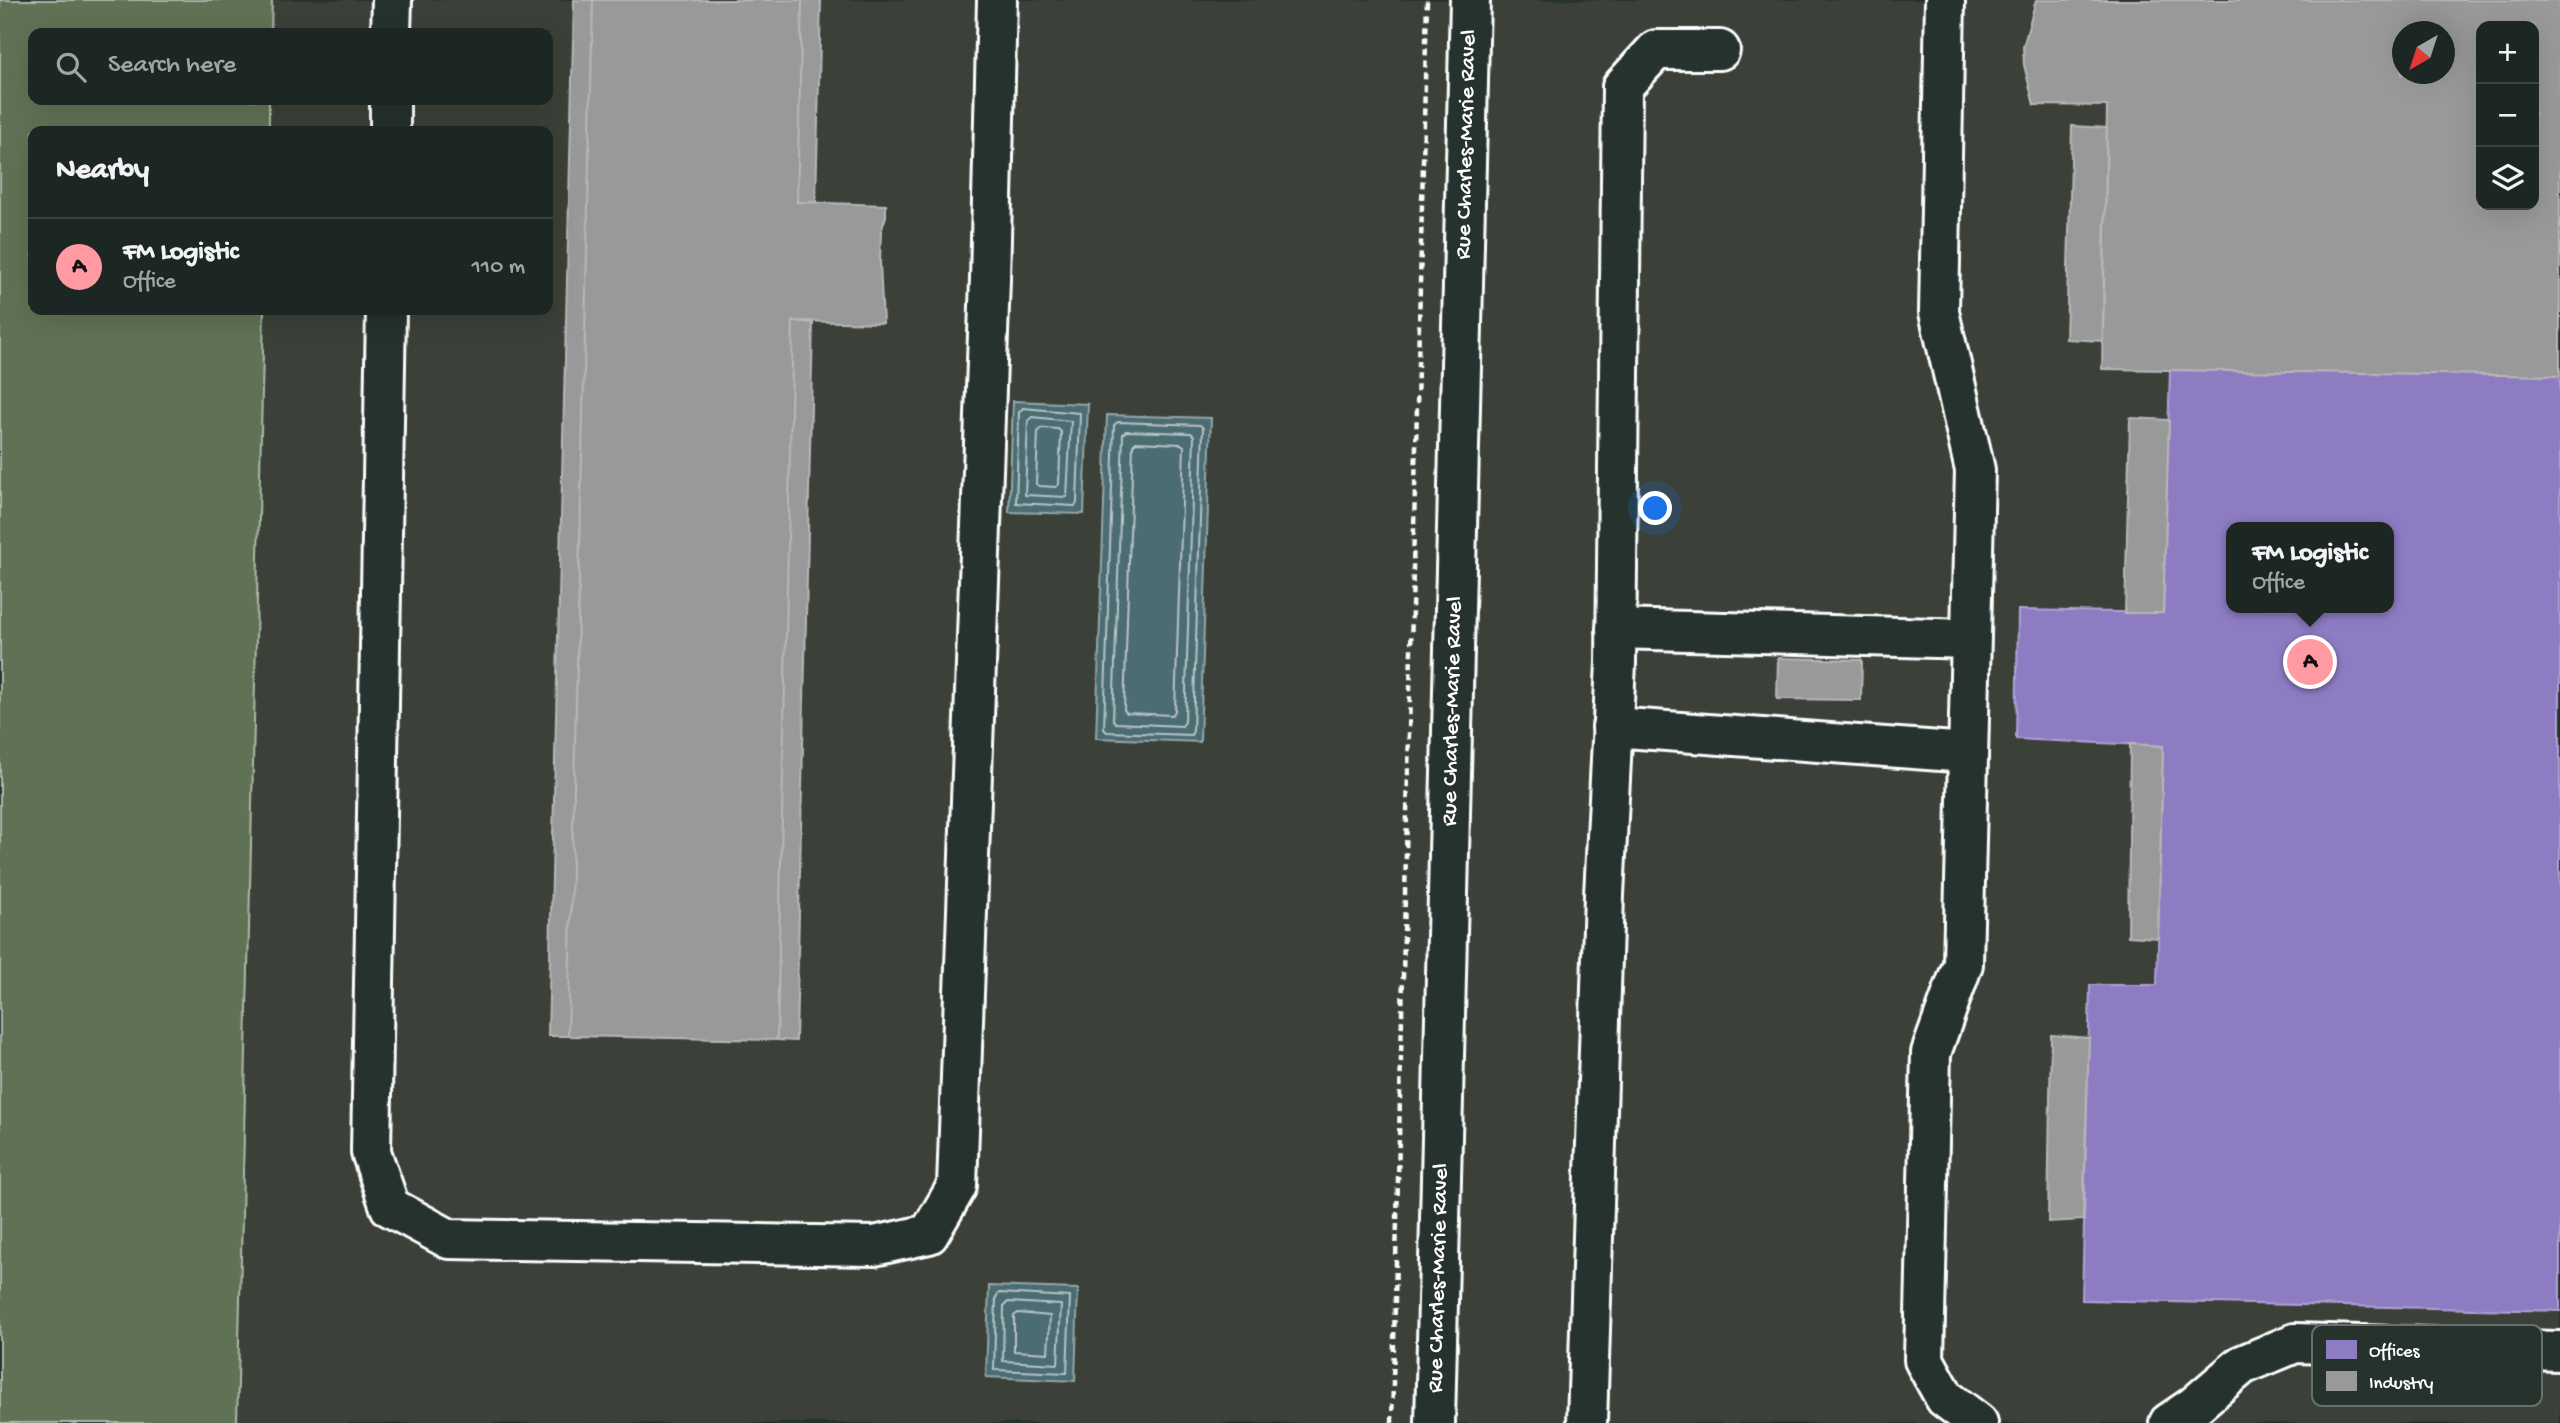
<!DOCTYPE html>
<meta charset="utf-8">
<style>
body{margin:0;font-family:"Gochi Hand",sans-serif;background:#252e2a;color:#f1f3f6}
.controls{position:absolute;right:21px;top:21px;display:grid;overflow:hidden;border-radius:14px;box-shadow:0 7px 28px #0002}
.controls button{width:63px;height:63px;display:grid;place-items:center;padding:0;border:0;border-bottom:2px solid #3a4340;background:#1c2622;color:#f1f3f6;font:35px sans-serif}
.compass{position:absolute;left:2392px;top:21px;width:63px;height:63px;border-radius:50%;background:#1c2622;box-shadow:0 7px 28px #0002;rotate:219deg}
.you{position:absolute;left:1656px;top:509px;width:24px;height:24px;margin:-18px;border:5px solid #fff;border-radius:50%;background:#1a73e8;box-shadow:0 0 0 10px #1a73e833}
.badge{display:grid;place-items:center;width:46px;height:46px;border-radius:50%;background:#ff9aa2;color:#111;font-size:23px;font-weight:700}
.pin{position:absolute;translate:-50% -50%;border:4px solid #fff;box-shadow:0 2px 7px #0006}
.popup{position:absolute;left:2226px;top:522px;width:168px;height:91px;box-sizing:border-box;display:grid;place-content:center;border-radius:14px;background:#1c2622;filter:drop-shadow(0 2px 5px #0005);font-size:23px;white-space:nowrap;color:#a0a5a5}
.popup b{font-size:26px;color:#f1f3f6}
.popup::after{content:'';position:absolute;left:50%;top:100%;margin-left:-14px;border:14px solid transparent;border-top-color:#1c2622}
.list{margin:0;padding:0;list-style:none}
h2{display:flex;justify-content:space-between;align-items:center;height:91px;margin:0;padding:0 28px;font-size:30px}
h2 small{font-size:23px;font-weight:400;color:#a0a5a5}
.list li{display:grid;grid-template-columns:46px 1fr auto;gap:21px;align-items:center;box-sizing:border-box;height:98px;padding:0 28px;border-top:2px solid #3a4340}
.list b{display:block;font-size:26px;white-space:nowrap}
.list p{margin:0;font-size:23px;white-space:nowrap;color:#a0a5a5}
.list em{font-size:23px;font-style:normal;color:#a0a5a5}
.icon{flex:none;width:38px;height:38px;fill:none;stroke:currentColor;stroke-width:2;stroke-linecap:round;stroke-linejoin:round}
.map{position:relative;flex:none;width:2560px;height:1423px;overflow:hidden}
.search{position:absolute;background:#1c2622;box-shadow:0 7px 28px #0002;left:28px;top:28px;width:525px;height:77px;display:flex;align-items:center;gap:18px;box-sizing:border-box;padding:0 24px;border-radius:14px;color:#a0a5a5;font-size:26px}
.panel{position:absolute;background:#1c2622;box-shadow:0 7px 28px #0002;left:28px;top:126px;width:525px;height:189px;border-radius:14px}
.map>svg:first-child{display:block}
.built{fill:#3a3f39;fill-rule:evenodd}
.green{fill:#607254;stroke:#b0b8aa;stroke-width:2}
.water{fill:#4c6c72;stroke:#94a7aa;stroke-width:2}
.offices{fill:#8e7cc3;stroke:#b0a3d5;stroke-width:2;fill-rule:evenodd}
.industry{fill:#999;stroke:#b8b8b8;stroke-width:2;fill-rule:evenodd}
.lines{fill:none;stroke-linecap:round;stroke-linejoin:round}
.shore{stroke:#b7c4c7;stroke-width:2}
.minor-casing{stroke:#fff;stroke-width:44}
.path{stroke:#fff;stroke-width:4.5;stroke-dasharray:7 5;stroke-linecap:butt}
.minor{stroke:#26332d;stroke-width:38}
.labels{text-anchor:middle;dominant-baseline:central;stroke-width:7;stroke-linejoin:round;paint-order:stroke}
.street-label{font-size:23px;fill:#fff;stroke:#26332d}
.key{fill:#26332d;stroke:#67706c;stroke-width:2}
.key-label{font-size:19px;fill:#fff}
</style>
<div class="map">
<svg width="2560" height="1423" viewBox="0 0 2560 1423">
<rect width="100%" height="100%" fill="#26332d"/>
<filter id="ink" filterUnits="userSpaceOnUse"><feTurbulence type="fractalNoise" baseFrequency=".0143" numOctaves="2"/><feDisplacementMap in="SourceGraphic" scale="14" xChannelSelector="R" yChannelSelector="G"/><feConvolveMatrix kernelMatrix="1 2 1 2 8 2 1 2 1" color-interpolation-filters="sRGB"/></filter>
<g filter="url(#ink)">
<path class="built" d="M272 0H2560V1423H237L264 310H548V131H269V100H548V33H271ZM2481 26H2534V205H2481ZM2402 32H2444V74H2402ZM2231 527H2389V608H2231Z"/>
<path class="green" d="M0 0H272L271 33H33V100H269V131H33V310H264L237 1423H0Z"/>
<path class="water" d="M1013 401 1088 404 1084 514 1009 512Z
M1107 415 1211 418 1200 742 1096 738Z
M989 1286 1078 1289 1075 1381 986 1377Z"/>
<path class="offices" d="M2170 368 2560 376V1311L2082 1300 2090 985H2157L2163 746 2016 739 2018 610 2163 613ZM2231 527H2389V608H2231Z"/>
<path class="industry" d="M574 0H593L568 1036H548Z
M593 0H802L797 202 886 205V216L881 232 880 263 883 323 793 321 777 1040 568 1036Z
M802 0H821L816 202H797Z
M2036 0H2560V376L2102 369 2107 106 2034 105 2024 65 2023 47ZM2481 26H2534V205H2481ZM2402 32H2444V74H2402Z
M2072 126 2107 128 2103 341 2066 339Z
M793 321 813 323 796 1041 777 1040Z
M2130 418 2169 420 2163 613H2125Z
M1778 658 1862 660 1861 700 1777 699Z
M2130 744 2163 746 2158 938 2128 936Z
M2051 1035 2089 1038 2083 1220 2048 1222Z"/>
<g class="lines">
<path class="shore" d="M1023 408 1080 413 1077 503 1075 506 1016 503 1019 412Z
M1032 417 1071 421 1067 497 1025 495 1028 421Z
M1118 422 1200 425 1203 428 1193 731 1191 735 1107 732 1104 729 1114 425Z
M1041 428 1058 429 1061 432 1059 484 1056 487 1039 486 1036 484 1038 432Z
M1126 431 1191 433 1194 436 1185 722 1182 726 1116 723 1113 720 1123 434Z
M1136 442 1181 444 1184 446 1175 711 1172 715 1127 713 1124 710 1133 445Z
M999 1293 1070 1297 1067 1373 994 1370 996 1297Z
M1008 1302 1061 1305 1058 1364 1003 1361 1004 1306Z
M1018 1313 1050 1316 1048 1353 1014 1351V1316Z"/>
<defs>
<g id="minor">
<path d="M1945 0 1939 312 1975 470 1963 964 1931 1053 1924 1360 1945 1398 1978 1423"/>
<path d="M391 33 392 0"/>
<path d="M390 131V100"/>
<path d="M386 310 371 1152 390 1207 449 1239 874 1246 929 1234 957 1186 990 279 997 0"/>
<path d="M1616 629 1970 639"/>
<path d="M1612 727 1968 753"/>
<path id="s1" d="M1435 1423 1470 0"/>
<path d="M1587 1423 1604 895 1616 663 1622 87 1656 50H1720"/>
<path d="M2169 1423 2194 1406 2242 1365 2295 1343 2560 1351"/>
</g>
</defs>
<use href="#minor" class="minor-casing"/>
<path class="path" d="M1392 1423 1427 0"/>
<use href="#minor" class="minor"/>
</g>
</g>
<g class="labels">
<g class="street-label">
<text stroke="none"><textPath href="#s1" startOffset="1279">Rue Charles-Marie Ravel</textPath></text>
<text stroke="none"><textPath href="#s1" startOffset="712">Rue Charles-Marie Ravel</textPath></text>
<text stroke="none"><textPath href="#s1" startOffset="145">Rue Charles-Marie Ravel</textPath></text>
</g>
</g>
<rect x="2312" y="1325" width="230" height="81" rx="10" class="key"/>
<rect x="2326" y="1340" width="31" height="19" fill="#8e7cc3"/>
<rect x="2326" y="1371" width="31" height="20" fill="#999"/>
<g class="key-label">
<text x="2369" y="1356">Offices</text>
<text x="2369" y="1388">Industry</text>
</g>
</svg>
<div class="controls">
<button>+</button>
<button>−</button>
<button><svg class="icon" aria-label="layers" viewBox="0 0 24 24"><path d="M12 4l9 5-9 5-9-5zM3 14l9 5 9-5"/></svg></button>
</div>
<svg class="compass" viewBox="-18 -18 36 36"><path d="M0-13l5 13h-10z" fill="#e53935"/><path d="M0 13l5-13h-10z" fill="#a0a5a5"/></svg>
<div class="you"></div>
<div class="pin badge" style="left:2310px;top:662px">A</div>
<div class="popup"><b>FM Logistic</b>Office</div>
<div class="search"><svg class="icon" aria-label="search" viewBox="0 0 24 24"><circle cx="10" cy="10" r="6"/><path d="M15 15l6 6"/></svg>Search here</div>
<section class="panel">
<h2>Nearby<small></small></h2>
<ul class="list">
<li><span class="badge">A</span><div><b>FM Logistic</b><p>Office</p></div><em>110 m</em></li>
</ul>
</section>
</div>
